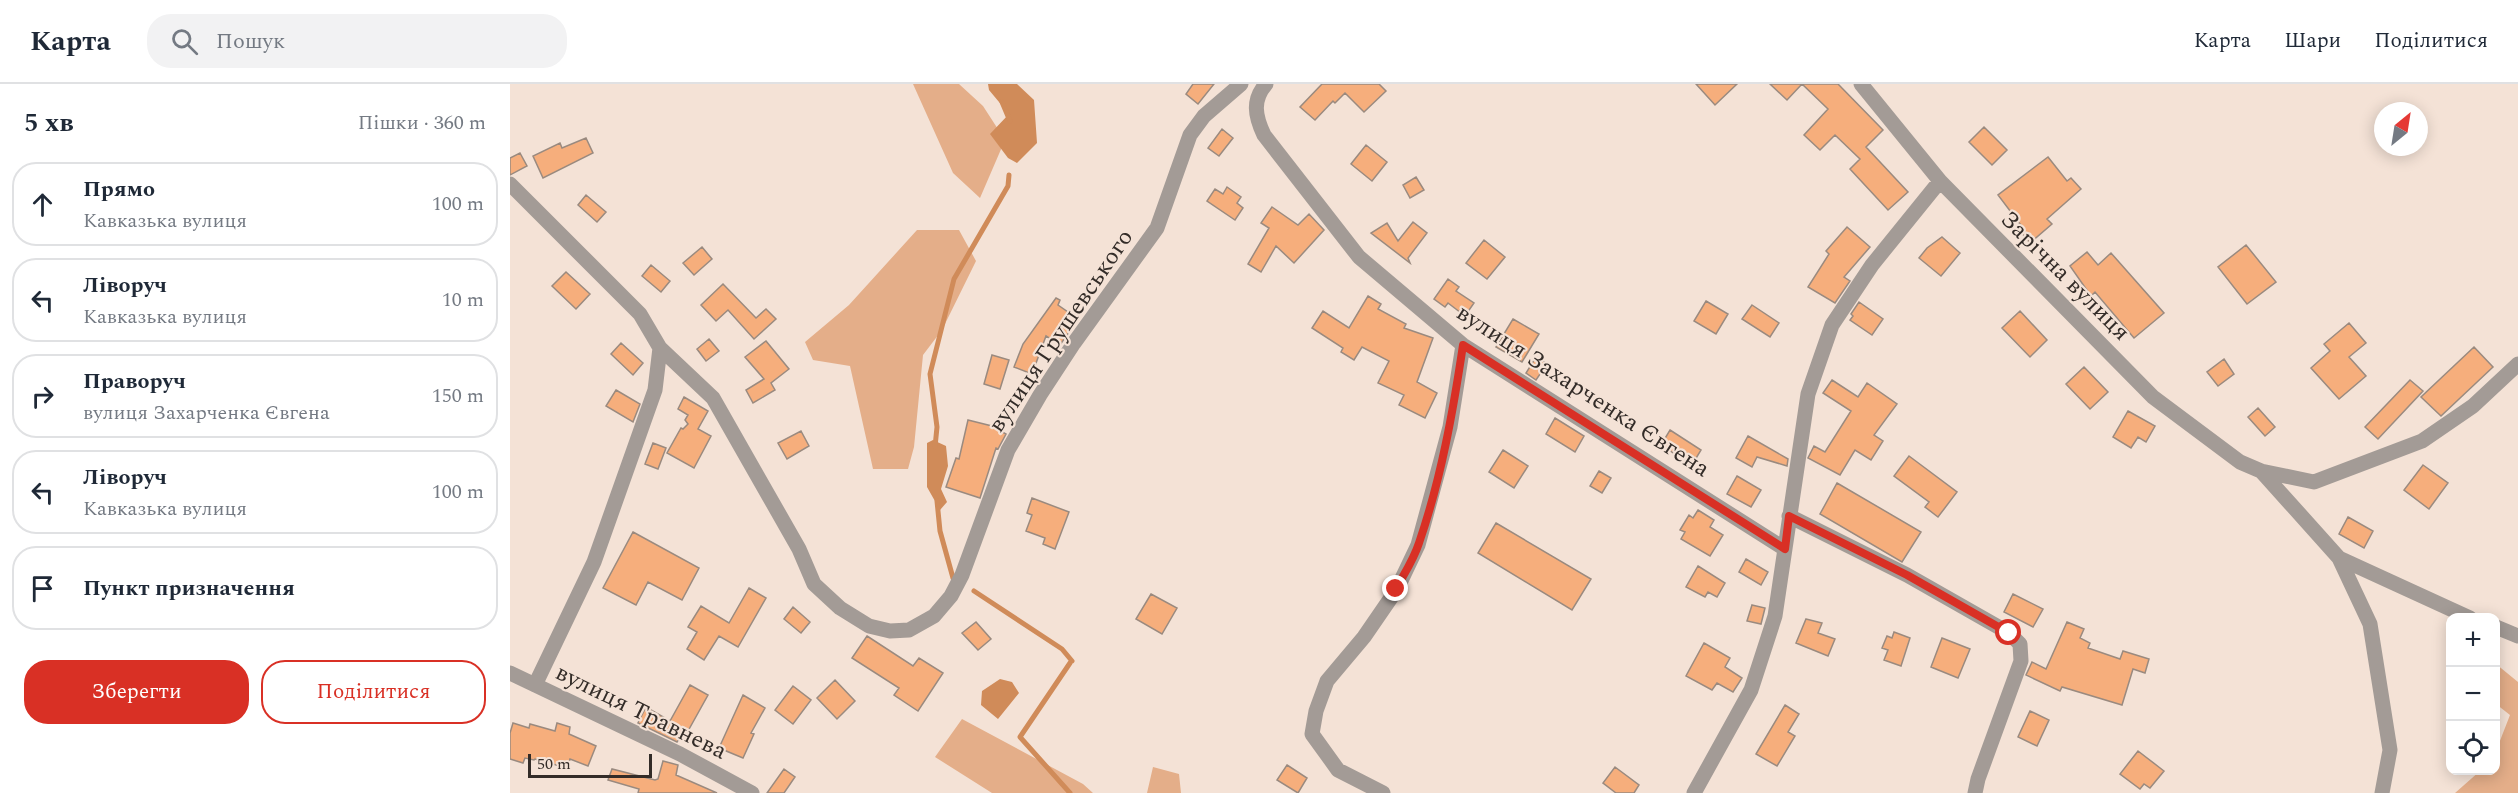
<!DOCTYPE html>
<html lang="uk">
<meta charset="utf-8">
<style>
body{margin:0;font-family:Spectral,serif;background:#f2f2f3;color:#1f2937}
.controls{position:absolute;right:18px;bottom:18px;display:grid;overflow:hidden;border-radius:12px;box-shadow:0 3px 15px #0003}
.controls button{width:54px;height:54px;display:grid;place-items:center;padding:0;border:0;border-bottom:2px solid #e0e1e3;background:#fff;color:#1f2937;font:30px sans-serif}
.compass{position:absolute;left:1864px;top:18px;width:54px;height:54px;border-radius:50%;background:#fff;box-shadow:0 3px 15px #0003;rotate:30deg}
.scale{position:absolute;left:18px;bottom:15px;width:124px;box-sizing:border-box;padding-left:6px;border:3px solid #332c28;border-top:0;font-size:16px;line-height:21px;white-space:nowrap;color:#332c28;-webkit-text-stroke:4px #f4e2d6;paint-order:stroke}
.stop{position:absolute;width:18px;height:18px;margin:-14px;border:4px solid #d93025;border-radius:50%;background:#fff}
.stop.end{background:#d93025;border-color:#fff;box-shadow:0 2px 6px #0008}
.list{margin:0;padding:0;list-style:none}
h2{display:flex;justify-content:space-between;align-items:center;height:78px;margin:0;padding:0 24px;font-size:26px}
h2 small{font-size:20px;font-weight:400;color:#747a83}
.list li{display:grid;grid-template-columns:39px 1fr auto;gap:18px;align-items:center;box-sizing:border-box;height:84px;margin:0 12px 12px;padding:0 12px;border:2px solid #e0e1e3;border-radius:24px}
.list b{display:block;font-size:22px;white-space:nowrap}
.list p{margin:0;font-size:20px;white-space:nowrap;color:#747a83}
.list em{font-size:20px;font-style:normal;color:#747a83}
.actions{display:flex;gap:12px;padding:18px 24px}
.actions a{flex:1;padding:14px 0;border:2px solid #d93025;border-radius:24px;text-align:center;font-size:21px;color:#d93025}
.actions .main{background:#d93025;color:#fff}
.icon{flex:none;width:33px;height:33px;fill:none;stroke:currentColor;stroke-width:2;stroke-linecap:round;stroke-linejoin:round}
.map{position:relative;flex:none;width:2008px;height:709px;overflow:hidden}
header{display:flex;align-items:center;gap:36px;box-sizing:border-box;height:84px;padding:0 30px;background:#fff;border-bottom:2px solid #e0e1e3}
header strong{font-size:28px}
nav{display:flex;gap:33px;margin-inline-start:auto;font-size:21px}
.search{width:420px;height:54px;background:#f2f2f3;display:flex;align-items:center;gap:15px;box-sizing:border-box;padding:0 21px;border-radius:24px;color:#747a83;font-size:22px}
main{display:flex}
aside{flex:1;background:#fff}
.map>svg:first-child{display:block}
.green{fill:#e4ae89}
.water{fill:#d08b59}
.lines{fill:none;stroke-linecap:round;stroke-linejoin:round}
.stream{stroke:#d08b59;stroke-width:5}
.building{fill:#f6ae7c;stroke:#9a8a7f;stroke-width:1.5}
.minor{stroke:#a39b96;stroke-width:15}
.route{stroke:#d93025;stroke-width:8}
.labels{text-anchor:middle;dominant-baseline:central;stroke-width:4.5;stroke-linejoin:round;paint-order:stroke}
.street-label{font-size:24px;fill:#332c28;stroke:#f4e2d6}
</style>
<header>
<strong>Карта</strong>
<div class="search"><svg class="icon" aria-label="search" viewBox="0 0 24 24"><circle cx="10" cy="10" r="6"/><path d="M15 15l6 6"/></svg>Пошук</div>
<nav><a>Карта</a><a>Шари</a><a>Поділитися</a></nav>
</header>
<main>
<aside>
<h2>5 хв<small>Пішки · 360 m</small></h2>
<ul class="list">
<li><svg class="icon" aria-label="ahead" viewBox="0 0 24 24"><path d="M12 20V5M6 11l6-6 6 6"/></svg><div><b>Прямо</b><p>Кавказька вулиця</p></div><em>100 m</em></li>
<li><svg class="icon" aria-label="left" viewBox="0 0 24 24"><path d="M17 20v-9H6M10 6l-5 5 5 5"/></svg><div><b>Ліворуч</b><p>Кавказька вулиця</p></div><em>10 m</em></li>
<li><svg class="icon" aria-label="right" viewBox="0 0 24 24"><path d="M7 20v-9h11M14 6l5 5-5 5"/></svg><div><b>Праворуч</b><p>вулиця Захарченка Євгена</p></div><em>150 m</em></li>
<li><svg class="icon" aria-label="left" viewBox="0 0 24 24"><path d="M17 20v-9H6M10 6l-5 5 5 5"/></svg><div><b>Ліворуч</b><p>Кавказька вулиця</p></div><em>100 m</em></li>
<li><svg class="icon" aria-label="arrive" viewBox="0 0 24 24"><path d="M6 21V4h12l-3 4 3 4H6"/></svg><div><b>Пункт призначення</b></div></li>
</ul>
<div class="actions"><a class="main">Зберегти</a><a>Поділитися</a></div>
</aside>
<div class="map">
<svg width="2008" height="709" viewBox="0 0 2008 709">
<rect width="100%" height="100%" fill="#f4e2d6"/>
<path class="green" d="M403 0H449L473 22 495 56 470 114 443 89Z
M407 146H449L466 177 432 246 413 271 404 363 398 385H363L340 282 303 276 295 258 339 221Z
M1986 580 2008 598V709H1945L1970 687 1986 686V667L2000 631 1986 620Z
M452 635 573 700 583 709H482L425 673Z
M643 683 669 690 671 709H637Z"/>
<path class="water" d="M478 0H507L524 16 527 59 507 79 498 74 480 50 499 30 479 6Z
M423 356 436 362 438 382 431 405 437 418 430 426 417 403V359Z
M490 595 502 598 509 609 488 635 471 621 472 607Z"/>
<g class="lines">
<path class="stream" d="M492 18 500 37
M425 363 427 343 420 290 444 195 498 102 499 91
M427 417 430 447 443 494
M464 507 552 565 562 577
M560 709 510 653 560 579"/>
</g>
<path class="building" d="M683 0H704L688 20 676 10Z
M812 0H869L876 7 854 28 835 9 825 19 823 17 805 36 790 23Z
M1186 0H1227L1205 21Z
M1260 0H1292L1277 16Z
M1292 0H1328L1373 46 1356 63 1398 108 1378 126 1340 85 1350 75 1325 51 1310 66 1294 51 1318 25Z
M1474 43 1497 66 1482 81 1459 58Z
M712 45 723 54 709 72 698 64Z
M76 54 83 69 33 94 23 72 50 59 52 64Z
M856 61 877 78 862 97 841 80Z
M10 69 17 82 0 91V74Z
M1538 73 1557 97 1561 94 1571 105 1537 135 1542 140 1520 159 1510 147 1513 144 1488 111Z
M906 93 914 106 900 114 893 101Z
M717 103 731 113 727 119 733 124 725 136 697 117 705 105 713 110Z
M76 111 96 128 87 138 68 121Z
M762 123 788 141 799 130 814 146 784 179 766 162 751 188 738 180 759 144 751 139Z
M903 138 917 149 898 174 900 179 861 149 877 139 888 157Z
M1337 143 1360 163 1334 193 1340 197 1325 219 1298 203 1319 170 1316 167Z
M1432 153 1450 169 1431 192 1409 174 1417 164Z
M974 156 995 173 977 195 956 179Z
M1736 161 1766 198 1737 220 1708 183Z
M192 163 202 175 184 191 173 179Z
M1577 168 1588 181 1601 169 1654 229 1624 254 1585 208 1581 212 1560 182Z
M141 181 160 197 151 208 132 192Z
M56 188 80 210 66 225 42 202Z
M938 195 949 203 946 207 964 219 955 232 938 219 935 223 924 215Z
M213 200 246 234 256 225 266 235 244 255 218 226 206 237 191 221Z
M858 212 871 220 868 225 896 240 894 244 923 254 907 298 927 309 915 334 889 321 894 311 868 299 879 277 852 263 844 276 831 268 833 264 802 244 813 227 839 244Z
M546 214 550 216 548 221 568 235 550 261 536 252 522 290 504 283 513 260Z
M1196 217 1218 230 1206 250 1184 237Z
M1349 218 1373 235 1362 251 1340 236 1343 232 1341 230Z
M1242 221 1269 239 1260 253 1232 235Z
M1510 227 1537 256 1520 273 1492 244Z
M1003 235 1029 250 1012 278 986 263Z
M1839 239 1856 259 1839 273 1856 292 1829 315 1801 284 1820 267 1814 260Z
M199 255 209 267 196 277 187 265Z
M256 257 279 285 261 299 265 306 243 319 236 306 254 295 235 273Z
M111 259 133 279 123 291 101 270Z
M1964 263 1983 283 1931 332 1911 313Z
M482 271 499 276 490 305 474 300Z
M1026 273 1037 280 1026 296 1016 289Z
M1714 275 1724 290 1708 302 1697 288Z
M1574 283 1598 308 1580 325 1556 300Z
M1322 296 1348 313 1357 299 1387 320 1364 351 1373 357 1361 376 1345 366 1330 391 1298 374 1304 362 1315 368 1341 327 1313 309Z
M1900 296 1913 307 1868 355 1855 343Z
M106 306 130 320 123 338 96 322Z
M174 313 198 327 188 345 201 352 184 384 157 369 171 344 173 345 178 340 175 336 178 331 168 325Z
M1748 324 1765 343 1755 352 1738 333Z
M1618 327 1645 342 1636 358 1628 353 1621 364 1603 353Z
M1045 334 1074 352 1065 368 1036 350Z
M458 336 482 342 496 350 488 365 486 364 470 414 436 403 446 374 449 375Z
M1160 346 1191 366 1182 381 1151 361Z
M291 347 299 362 277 375 268 359Z
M1238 352 1278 375 1277 382 1247 373 1242 383 1226 374Z
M143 359 156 364 148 385 135 380Z
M993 366 1018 382 1004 404 979 388Z
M1399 372 1447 408 1428 433 1415 423 1419 418 1384 392Z
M1913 381 1938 399 1919 425 1894 406Z
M1089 387 1101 394 1092 409 1080 402Z
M1227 392 1251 406 1241 423 1217 410Z
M1327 399 1411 448 1392 478 1310 430Z
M522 414 559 428 545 465 533 460 535 454 516 447 522 431 517 429Z
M1188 426 1204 436 1200 443 1213 451 1200 472 1171 455 1175 448 1170 446 1179 431 1183 434Z
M1838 433 1863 447 1854 464 1829 450Z
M986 439 1081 495 1062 526 968 469Z
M123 448 189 484 172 516 138 498 126 521 93 504Z
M1236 475 1258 488 1251 501 1229 488Z
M1188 482 1215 499 1207 513 1198 508 1195 513 1176 503Z
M239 504 256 514 228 563 209 552 194 576 177 565 187 548 178 543 191 522 219 539Z
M641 510 667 524 652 550 626 535Z
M1503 510 1533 525 1523 543 1494 528Z
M1242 521 1255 524 1251 540 1237 537Z
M283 523 300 538 291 549 274 535Z
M1296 535 1312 539 1308 549 1325 555 1318 572 1286 559Z
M466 538 481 555 468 566 452 549Z
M1557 538 1574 545 1570 554 1580 559 1578 564 1610 575 1613 567 1639 575 1635 589 1623 585 1612 621 1552 603 1550 607 1516 591 1522 578 1536 585Z
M1384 548 1400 554 1391 582 1374 576 1378 566 1372 564 1377 552 1382 554Z
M357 552 403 582 409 574 433 589 408 627 384 611 389 604 342 574Z
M1432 554 1460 565 1448 594 1421 583Z
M1194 559 1220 574 1215 583 1232 594 1223 608 1207 599 1202 606 1176 592Z
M325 596 345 617 327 635 307 614Z
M180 601 198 611 178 647 175 645 167 658 128 639 136 623 160 637Z
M283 602 301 616 283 640 265 626Z
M233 611 255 624 241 649 244 650 233 674 209 664Z
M1275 621 1289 630 1278 648 1285 652 1267 682 1246 670Z
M1520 627 1539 636 1527 662 1508 653Z
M3 639 19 644 20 640 45 647 47 639 60 643 59 650 86 662 78 682 60 675 57 684 25 675 24 676 15 674 13 679 0 675V649Z
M1628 667 1654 687 1640 704 1634 700 1630 705 1610 690Z
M153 677 168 681 166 691 207 709H128L129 705 98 696 102 685 145 696 148 695Z
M777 681 797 694 788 709 767 696Z
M1105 683 1129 701 1124 709H1106L1093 699Z
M274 685 285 693 274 709H257Z"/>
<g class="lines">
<path class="minor" d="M756 0C742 16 745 32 754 51L849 173 953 261 1275 465
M1351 0 1430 97 1643 313 1730 378 1751 387 1829 474 1960 534
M0 100 130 230 150 264 203 314 289 465 304 500 330 524 359 542 380 547 399 546 424 532 441 512 452 491 498 366 530 311 564 259 647 144 680 51 694 32 731 0
M1751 387 1804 398 1912 357 1963 322 2008 280
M1279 432 1397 491 1499 549 1510 560 1511 577 1468 695 1465 709
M1829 474 1860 540 1880 666 1872 709
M1986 543 2008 552
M0 589 170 670 242 709
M25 601 84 478 145 306 150 264
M873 709 828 686 802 650 806 627 817 597 854 553 887 505 908 461 940 343 953 261
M1184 709 1241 606 1265 532 1298 310 1322 241 1362 181 1430 97"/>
</g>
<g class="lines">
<path class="route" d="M886 505C894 490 904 475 909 459 931 395 943 328 953 261L1275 465 1279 432 1397 491 1499 549"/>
</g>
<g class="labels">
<g class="street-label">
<text transform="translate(1555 192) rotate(45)">Зарічна вулиця</text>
<text transform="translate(551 247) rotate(-56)">вулиця Грушевського</text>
<text transform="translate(1073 307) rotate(33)">вулиця Захарченка Євгена</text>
<text transform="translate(131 628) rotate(26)">вулиця Травнева</text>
</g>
</g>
</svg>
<div class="controls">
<button>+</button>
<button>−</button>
<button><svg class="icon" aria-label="locate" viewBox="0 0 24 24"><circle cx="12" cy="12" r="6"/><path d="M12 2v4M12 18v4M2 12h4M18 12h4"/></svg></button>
</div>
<svg class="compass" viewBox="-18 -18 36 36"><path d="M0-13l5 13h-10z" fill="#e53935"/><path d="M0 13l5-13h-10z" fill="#747a83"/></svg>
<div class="scale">50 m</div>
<div class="stop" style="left:1499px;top:549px"></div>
<div class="stop end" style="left:886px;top:505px"></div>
</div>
</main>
